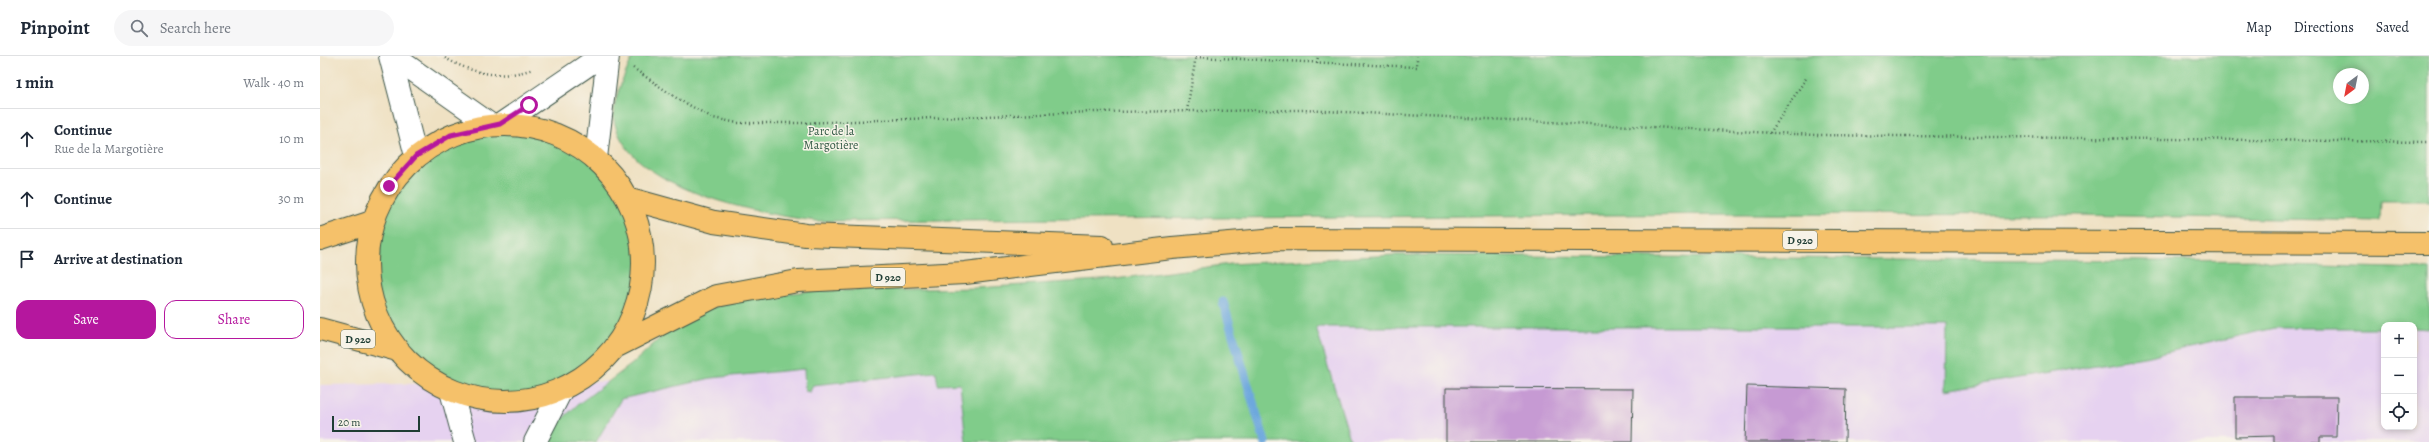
<!DOCTYPE html>
<meta charset="utf-8">
<style>
body{margin:0;font-family:Alegreya,serif;background:#f6f6f7;color:#1f2937}
.controls{position:absolute;right:12px;bottom:12px;display:grid;overflow:hidden;border-radius:8px;box-shadow:0 2px 6px #0003}
.controls button{width:36px;height:36px;display:grid;place-items:center;padding:0;border:0;border-bottom:1px solid #e0e1e3;background:#fff;color:#1f2937;font:20px sans-serif}
.compass{position:absolute;left:2013px;top:12px;width:36px;height:36px;border-radius:50%;background:#fff;box-shadow:0 2px 6px #0003;rotate:212deg}
.scale{position:absolute;left:12px;bottom:10px;width:88px;box-sizing:border-box;padding-left:4px;border:2px solid #1f3d34;border-top:0;font-size:11px;line-height:14px;white-space:nowrap;color:#1f3d34;-webkit-text-stroke:3px #f7f3e8;paint-order:stroke}
.stop{position:absolute;width:12px;height:12px;margin:-9px;border:3px solid #b5179e;border-radius:50%;background:#fff}
.stop.end{background:#b5179e;border-color:#fff;box-shadow:0 1px 4px #0008}
.list{margin:0;padding:0;list-style:none}
h2{display:flex;justify-content:space-between;align-items:center;height:52px;margin:0;padding:0 16px;font-size:17px}
h2 small{font-size:13px;font-weight:400;color:#747a83}
.list li{display:grid;grid-template-columns:26px 1fr auto;gap:12px;align-items:center;box-sizing:border-box;height:60px;padding:0 16px;border-top:1px solid #e0e1e3}
.list b{display:block;font-size:15px;white-space:nowrap}
.list p{margin:0;font-size:13px;white-space:nowrap;color:#747a83}
.list em{font-size:13px;font-style:normal;color:#747a83}
.actions{display:flex;gap:8px;padding:12px 16px}
.actions a{flex:1;padding:9px 0;border:1px solid #b5179e;border-radius:12px;text-align:center;font-size:14px;color:#b5179e}
.actions .main{background:#b5179e;color:#fff}
.icon{flex:none;width:22px;height:22px;fill:none;stroke:currentColor;stroke-width:2;stroke-linecap:round;stroke-linejoin:round}
.map{position:relative;flex:none;width:2109px;height:386px;overflow:hidden}
header{display:flex;align-items:center;gap:24px;box-sizing:border-box;height:56px;padding:0 20px;background:#fff;border-bottom:1px solid #e0e1e3}
header strong{font-size:19px}
nav{display:flex;gap:22px;margin-inline-start:auto;font-size:14px}
.search{width:280px;height:36px;background:#f6f6f7;display:flex;align-items:center;gap:10px;box-sizing:border-box;padding:0 14px;border-radius:22px;color:#747a83;font-size:15px}
main{display:flex}
aside{flex:1;background:#fff}
.map>svg:first-child{display:block}
.built{fill:#e6d2f0;fill-rule:evenodd}
.green{fill:#80cc8a;stroke:#50845f;fill-rule:evenodd}
.lines{fill:none;stroke-linecap:round;stroke-linejoin:round}
.stream{stroke:#6da8dd;stroke-width:9}
.building{fill:#c69ad3}
.minor-casing{stroke:#3e5649;stroke-width:24}
.major-casing{stroke:#3e5649;stroke-width:24}
.path{stroke:#3e5649;stroke-width:2.5;stroke-dasharray:1 3;stroke-linecap:butt}
.minor{stroke:#fff;stroke-width:22}
.major{stroke:#f5c16b;stroke-width:22}
.route{stroke:#b5179e;stroke-width:5}
.labels{text-anchor:middle;dominant-baseline:central;stroke-width:3;stroke-linejoin:round;paint-order:stroke}
.shield{fill:#f7f3e8;stroke:#60746a;stroke-width:1}
.shield-label{font-size:11px;font-weight:bold;fill:#1f3d34}
.park-label{font-size:12px;fill:#325a45;stroke:#f7f3e8}
</style>
<header>
<strong>Pinpoint</strong>
<div class="search"><svg class="icon" aria-label="search" viewBox="0 0 24 24"><circle cx="10" cy="10" r="6"/><path d="M15 15l6 6"/></svg>Search here</div>
<nav><a>Map</a><a>Directions</a><a>Saved</a></nav>
</header>
<main>
<aside>
<h2>1 min<small>Walk · 40 m</small></h2>
<ul class="list">
<li><svg class="icon" aria-label="ahead" viewBox="0 0 24 24"><path d="M12 20V5M6 11l6-6 6 6"/></svg><div><b>Continue</b><p>Rue de la Margotière</p></div><em>10 m</em></li>
<li><svg class="icon" aria-label="ahead" viewBox="0 0 24 24"><path d="M12 20V5M6 11l6-6 6 6"/></svg><div><b>Continue</b></div><em>30 m</em></li>
<li><svg class="icon" aria-label="arrive" viewBox="0 0 24 24"><path d="M6 21V4h12l-3 4 3 4H6"/></svg><div><b>Arrive at destination</b></div></li>
</ul>
<div class="actions"><a class="main">Save</a><a>Share</a></div>
</aside>
<div class="map">
<svg width="2109" height="386" viewBox="0 0 2109 386">
<rect width="100%" height="100%" fill="#f7f3e8"/>
<filter id="ink" filterUnits="userSpaceOnUse"><feTurbulence type="fractalNoise" baseFrequency=".025" numOctaves="2"/><feDisplacementMap in="SourceGraphic" scale="8" xChannelSelector="R" yChannelSelector="G"/><feConvolveMatrix kernelMatrix="1 2 1 2 8 2 1 2 1" color-interpolation-filters="sRGB"/></filter>
<filter id="wash" filterUnits="userSpaceOnUse"><feTurbulence type="fractalNoise" baseFrequency=".012" numOctaves="4" result="noise"/><feDisplacementMap in="SourceGraphic" scale="16" xChannelSelector="R" yChannelSelector="G"/><feGaussianBlur stdDeviation="0.9" result="paint"/><feColorMatrix in="noise" values="0 0 0 0 0 0 0 0 0 0 0 0 0 0 0 0 0 1.4 0 .05"/><feComposite in="paint" operator="in"/></filter>
<g filter="url(#wash)">
<rect width="100%" height="100%" fill="#efe1c3"/>
<path class="built" d="M2109 261V386H0V329L312 325 477 274ZM2064 269H2094V371H2064Z"/>
<path class="green" d="M313 0H2109V145H2061L2060 165 1755 159 1422 158 497 165C439 158 308 134 294 64 291 47 306 16 313 0ZM2019 18H2043V42H2019Z
M47 207a138 138 0 1 1 276 0a138 138 0 1 1-276 0Z
M1074 199 1833 205 1942 204 1965 209 2109 213V273L2094 272V269H2064V272H1954L1830 300 1626 334 1627 271H996L1031 386H646L640 328 618 329 616 316 493 329 490 336 485 335 484 313 391 322 301 343 276 386H229L240 365 257 349 312 308 351 272 388 253 422 243 490 235 657 232 795 223 911 208Z"/>
<g class="lines">
<path class="stream" d="M903 246 945 386"/>
</g>
<g id="blocks">
<path class="building" d="M1427 330 1526 333 1525 386H1425Z
M1126 332 1313 333 1312 386H1126Z
M1915 341H2017L2016 381H2000V386H1954V380L1915 381Z"/>
</g>
</g>
<g filter="url(#ink)">
<use href="#blocks" fill-opacity="0" stroke="#3e5649" stroke-width="1"/>
<g class="lines">
<defs>
<path id="minor" d="M70 0 96 100
M73 0 171 69
M181 68 281 0
M276 102 288 0
M131 335 145 386
M215 386 241 335"/>
<path id="major" d="M47 207a138 138 0 1 1 276 0a138 138 0 1 1-276 0Z
M307 142 394 166 486 179 782 190
M0 183 52 166
M0 273 77 294
M297 290 396 240 478 225 645 217 852 192 956 183 2109 187"/>
</defs>
<use href="#minor" class="minor-casing"/>
<use href="#major" class="major-casing"/>
<path class="path" d="M876 1 1097 11V0
M125 2C154 18 181 24 213 13
M997 7 998 0
M313 12 358 43 393 62 418 67H482L772 56 983 54 1496 79 2109 86
M867 55 876 0
M1450 77 1487 21"/>
<use href="#minor" class="minor"/>
<use href="#major" class="major"/>
</g>
</g>
<g class="lines" filter="url(#ink)">
<path class="route" d="M69 130 96 100 131 79 180 68 209 49"/>
</g>
<g class="labels">
<g class="shield">
<rect x="1463" y="175" width="34" height="18" rx="3"/>
<rect x="551" y="212" width="34" height="18" rx="3"/>
<rect x="21" y="274" width="34" height="18" rx="3"/>
</g>
<g class="shield-label">
<text x="1480" y="184">D 920</text>
<text x="568" y="221">D 920</text>
<text x="38" y="283">D 920</text>
</g>
<g class="park-label">
<text x="511" y="75">Parc de la<tspan x="511" dy="14">Margotière</tspan></text>
</g>
</g>
</svg>
<div class="controls">
<button>+</button>
<button>−</button>
<button><svg class="icon" aria-label="locate" viewBox="0 0 24 24"><circle cx="12" cy="12" r="6"/><path d="M12 2v4M12 18v4M2 12h4M18 12h4"/></svg></button>
</div>
<svg class="compass" viewBox="-18 -18 36 36"><path d="M0-13l5 13h-10z" fill="#e53935"/><path d="M0 13l5-13h-10z" fill="#747a83"/></svg>
<div class="scale">20 m</div>
<div class="stop" style="left:209px;top:49px"></div>
<div class="stop end" style="left:69px;top:130px"></div>
</div>
</main>
